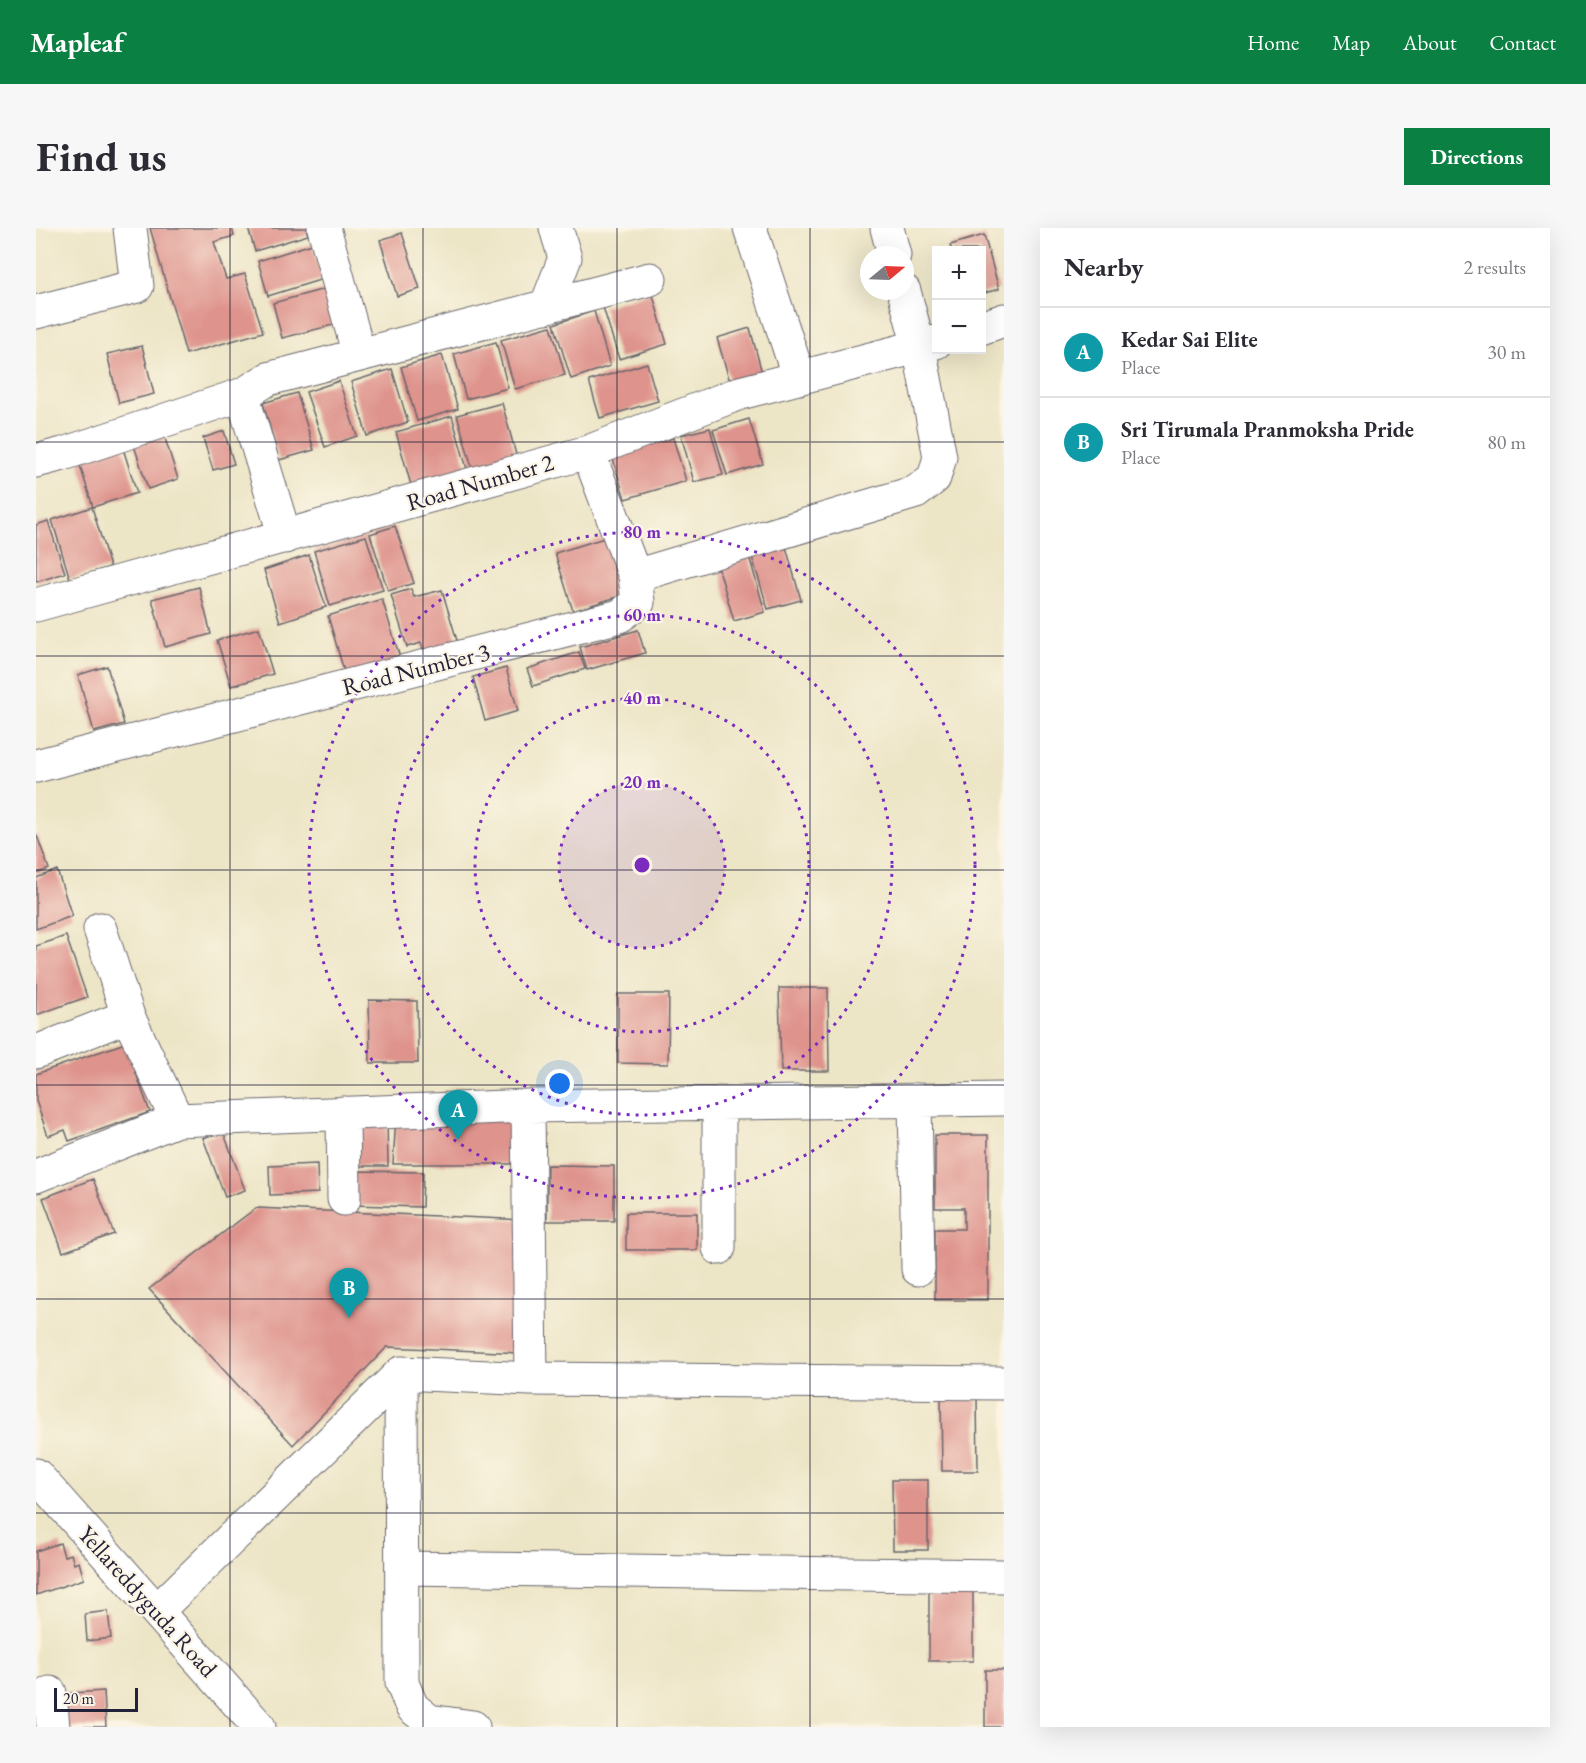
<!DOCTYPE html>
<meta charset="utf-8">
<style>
body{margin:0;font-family:"EB Garamond",serif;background:#f7f7f7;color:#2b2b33}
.controls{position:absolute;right:18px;top:18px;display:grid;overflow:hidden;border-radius:0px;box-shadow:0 6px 24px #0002}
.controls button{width:54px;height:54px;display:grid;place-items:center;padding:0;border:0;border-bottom:2px solid #e1e1e2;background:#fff;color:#2b2b33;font:30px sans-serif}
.compass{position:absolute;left:824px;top:18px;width:54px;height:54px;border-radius:50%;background:#fff;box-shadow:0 6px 24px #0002;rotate:71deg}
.scale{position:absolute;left:18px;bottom:15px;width:84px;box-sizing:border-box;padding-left:6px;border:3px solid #22223b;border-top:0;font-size:16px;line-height:21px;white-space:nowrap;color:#22223b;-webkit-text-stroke:4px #fcf5e5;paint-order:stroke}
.you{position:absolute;left:524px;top:856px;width:21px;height:21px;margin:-15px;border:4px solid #fff;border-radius:50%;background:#1a73e8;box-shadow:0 0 0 9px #1a73e833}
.badge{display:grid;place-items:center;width:39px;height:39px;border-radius:50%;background:#0b8043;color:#fff;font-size:20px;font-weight:700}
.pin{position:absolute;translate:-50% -50px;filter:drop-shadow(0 2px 3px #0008)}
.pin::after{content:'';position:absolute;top:32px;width:21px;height:18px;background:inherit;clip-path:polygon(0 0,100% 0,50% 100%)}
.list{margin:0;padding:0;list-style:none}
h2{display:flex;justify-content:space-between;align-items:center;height:78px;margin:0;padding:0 24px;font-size:26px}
h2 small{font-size:20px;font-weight:400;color:#7c7c81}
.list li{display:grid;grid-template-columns:39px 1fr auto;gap:18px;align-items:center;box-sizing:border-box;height:90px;padding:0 24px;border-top:2px solid #e1e1e2}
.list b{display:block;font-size:22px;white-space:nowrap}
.list p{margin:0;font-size:20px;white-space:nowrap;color:#7c7c81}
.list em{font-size:20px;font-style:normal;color:#7c7c81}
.map{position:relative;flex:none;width:968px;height:1499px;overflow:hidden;border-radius:0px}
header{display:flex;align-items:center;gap:36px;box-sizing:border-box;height:84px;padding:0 30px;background:#0b8043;color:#fff}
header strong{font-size:28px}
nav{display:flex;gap:33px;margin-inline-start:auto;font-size:21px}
.intro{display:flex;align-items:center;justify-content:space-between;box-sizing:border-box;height:144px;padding:0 36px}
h1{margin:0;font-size:42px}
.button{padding:15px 27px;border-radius:0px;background:#0b8043;color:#fff;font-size:21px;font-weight:700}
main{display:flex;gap:36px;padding:0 36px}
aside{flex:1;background:#fff;border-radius:0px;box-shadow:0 6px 24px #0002}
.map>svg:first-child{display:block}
.building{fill:#de938c}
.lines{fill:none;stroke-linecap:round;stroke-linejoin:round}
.minor-casing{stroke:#69666c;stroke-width:35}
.minor{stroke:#fff;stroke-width:33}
.grid{fill:none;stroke:#22223b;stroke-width:1.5;stroke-opacity:0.55}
.ring{fill:none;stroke:#7b2cbf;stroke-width:3;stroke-dasharray:3 6}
.labels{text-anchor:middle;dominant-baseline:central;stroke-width:4.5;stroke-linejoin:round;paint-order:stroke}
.street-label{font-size:24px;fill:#22223b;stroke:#fcf5e5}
.centre{fill:#7b2cbf;stroke:#fcf5e5;stroke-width:3}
.ring-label{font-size:18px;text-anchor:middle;font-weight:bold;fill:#7b2cbf;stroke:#fcf5e5;stroke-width:4.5;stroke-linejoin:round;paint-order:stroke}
</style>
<header>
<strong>Mapleaf</strong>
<nav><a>Home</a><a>Map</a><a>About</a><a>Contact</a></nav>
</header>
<div class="intro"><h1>Find us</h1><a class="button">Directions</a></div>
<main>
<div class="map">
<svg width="968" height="1499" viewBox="0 0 968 1499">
<rect width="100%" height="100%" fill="#fcf5e5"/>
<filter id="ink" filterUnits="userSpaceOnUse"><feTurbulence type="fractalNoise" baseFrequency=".0167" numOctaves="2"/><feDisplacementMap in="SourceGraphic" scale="12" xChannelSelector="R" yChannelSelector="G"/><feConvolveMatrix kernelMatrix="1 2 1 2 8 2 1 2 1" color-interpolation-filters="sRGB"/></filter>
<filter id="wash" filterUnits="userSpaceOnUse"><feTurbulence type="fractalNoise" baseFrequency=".008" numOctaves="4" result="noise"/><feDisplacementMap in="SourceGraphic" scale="24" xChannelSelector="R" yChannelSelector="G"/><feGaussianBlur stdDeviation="1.35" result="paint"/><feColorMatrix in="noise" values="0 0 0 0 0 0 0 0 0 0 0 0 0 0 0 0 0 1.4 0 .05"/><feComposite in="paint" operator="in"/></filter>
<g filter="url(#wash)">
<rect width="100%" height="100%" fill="#ece5c6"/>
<g id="blocks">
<path class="building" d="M114 0H196L198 8 178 14 190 51 209 46 227 104 150 126Z
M212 0H270L272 7 219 23Z
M366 5 384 61 361 68 344 12Z
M948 7 963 61 945 66V22H916L914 17Z
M276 16 287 51 232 68 222 33Z
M292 60 301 96 246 110 237 75Z
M616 64 631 116 583 131 567 79Z
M558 83 574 138 535 151 518 96Z
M515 98 529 147 479 161 465 112Z
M714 100 726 145 694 154 681 110Z
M460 114 472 160 430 171 418 126Z
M106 118 118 166 83 175 71 126Z
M406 127 422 181 381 193 365 139Z
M611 135 622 173 564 190 553 153Z
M356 141 372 194 331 208 315 154Z
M303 153 321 208 289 219 270 164Z
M261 165 278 222 243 232 227 175Z
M466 175 482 234 438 246 421 187Z
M416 188 431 241 375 257 360 204Z
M713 191 727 236 691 247 677 202Z
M674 200 687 247 658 254 645 207Z
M126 201 142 251 112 261 96 211Z
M188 203 198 236 177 242 167 210Z
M637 210 650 253 589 271 576 228Z
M85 214 101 265 57 279 41 228Z
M56 279 74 339 34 351 16 292Z
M12 293 29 345 0 354V297Z
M359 298 378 355 352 363 334 306Z
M330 308 347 362 294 378 278 323Z
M575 308 593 365 537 383 519 325Z
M750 319 765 372 732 381 716 329Z
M273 327 290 379 244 394 228 342Z
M713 328 729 384 698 393 682 338Z
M163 359 175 406 129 419 116 371Z
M375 361 378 369 406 362 422 416 389 426 385 415 371 419 355 367Z
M346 371 365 433 310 450 292 388Z
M223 400 237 446 195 458 181 412Z
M602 402 609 425 551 442 544 419Z
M543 424 549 441 497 458 491 441Z
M71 438 88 496 58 504 42 447Z
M470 440 482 483 449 493 437 449Z
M0 605 13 641 0 646Z
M21 642 36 688 0 701V650Z
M30 708 51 769 0 787V718Z
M743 760H792L793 843H745Z
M582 766H633L632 836 582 835Z
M333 772 381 773 382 835H334Z
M89 815 114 884 33 913 29 902 12 908 0 873V846Z
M484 883 486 936H357L360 888Z
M312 892H351L352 938H312Z
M187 903 209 962 189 969 167 910Z
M899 907H952V1072H899V1001H928V980H899Z
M281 936 282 965 234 967 233 938Z
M511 937 578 938V993H511Z
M316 943 387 944 386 979 315 977Z
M57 951 78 1006 27 1024 7 970Z
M220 980 490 992 484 1125 351 1119 257 1217 113 1061Z
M590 985H661V1022H590Z
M905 1170H941L942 1243H906Z
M856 1252H892V1322H857Z
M24 1315 28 1328 35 1326 38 1336 43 1334 48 1351 0 1367V1323Z
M893 1363H937V1433H893Z
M72 1383 75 1410 51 1413 49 1386Z
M949 1442H968V1499H949Z
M68 1463 70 1499H19L18 1466Z"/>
</g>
</g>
<g filter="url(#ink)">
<use href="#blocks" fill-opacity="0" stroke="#69666c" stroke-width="1.5"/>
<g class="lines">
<defs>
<path id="minor" d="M288 0 323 127
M714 0 763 150
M851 0 858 27
M510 79 529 30 520 0
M0 84 101 58 94 0
M945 100 968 92
M0 233 27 226 208 166
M249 309 211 183 208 166 232 151 614 51
M599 348 880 264 898 250 904 229 883 119 868 63
M0 377 552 224 704 165 900 114
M0 538 584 388 602 374 599 348 552 224
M92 788 141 892
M0 824 92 788 64 701
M879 872 882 1041
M683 875V1020
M492 878 495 1151
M307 885 308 971
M0 948 141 892 492 878 968 871
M365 1145 366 1455 376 1479 393 1493 437 1499
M0 1247 223 1499
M366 1340 968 1348
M121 1383 365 1145 495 1151 968 1155
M14 1465 17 1499"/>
</defs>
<use href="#minor" class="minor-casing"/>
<use href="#minor" class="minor"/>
</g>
</g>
<path class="grid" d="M194 0V1499M387 0V1499M581 0V1499M774 0V1499M0 214H968M0 428H968M0 642H968M0 857H968M0 1071H968M0 1285H968"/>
<circle cx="606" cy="637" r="83" fill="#7b2cbf" fill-opacity=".12"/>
<g class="ring">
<circle cx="606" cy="637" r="83"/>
<circle cx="606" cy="637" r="167"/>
<circle cx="606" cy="637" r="250"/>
<circle cx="606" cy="637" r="333"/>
</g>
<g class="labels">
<g class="street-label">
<text transform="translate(444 254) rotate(-16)">Road Number 2</text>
<text transform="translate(380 441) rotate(-14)">Road Number 3</text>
<text transform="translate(112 1373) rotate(48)">Yellareddyguda Road</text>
</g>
</g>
<circle cx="606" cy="637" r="9" class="centre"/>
<g class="ring-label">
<text x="606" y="310">80 m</text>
<text x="606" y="393">60 m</text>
<text x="606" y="476">40 m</text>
<text x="606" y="560">20 m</text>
</g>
</svg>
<div class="controls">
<button>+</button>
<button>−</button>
</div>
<svg class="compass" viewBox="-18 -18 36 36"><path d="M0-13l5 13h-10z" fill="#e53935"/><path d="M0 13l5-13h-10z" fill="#7c7c81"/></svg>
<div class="scale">20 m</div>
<div class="you"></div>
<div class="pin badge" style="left:422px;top:912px;background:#0f9aa8">A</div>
<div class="pin badge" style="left:313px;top:1090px;background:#0f9aa8">B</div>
</div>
<aside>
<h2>Nearby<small>2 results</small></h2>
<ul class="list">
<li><span class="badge" style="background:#0f9aa8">A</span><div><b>Kedar Sai Elite</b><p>Place</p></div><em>30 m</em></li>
<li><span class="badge" style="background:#0f9aa8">B</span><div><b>Sri Tirumala Pranmoksha Pride</b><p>Place</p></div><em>80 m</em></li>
</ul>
</aside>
</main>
